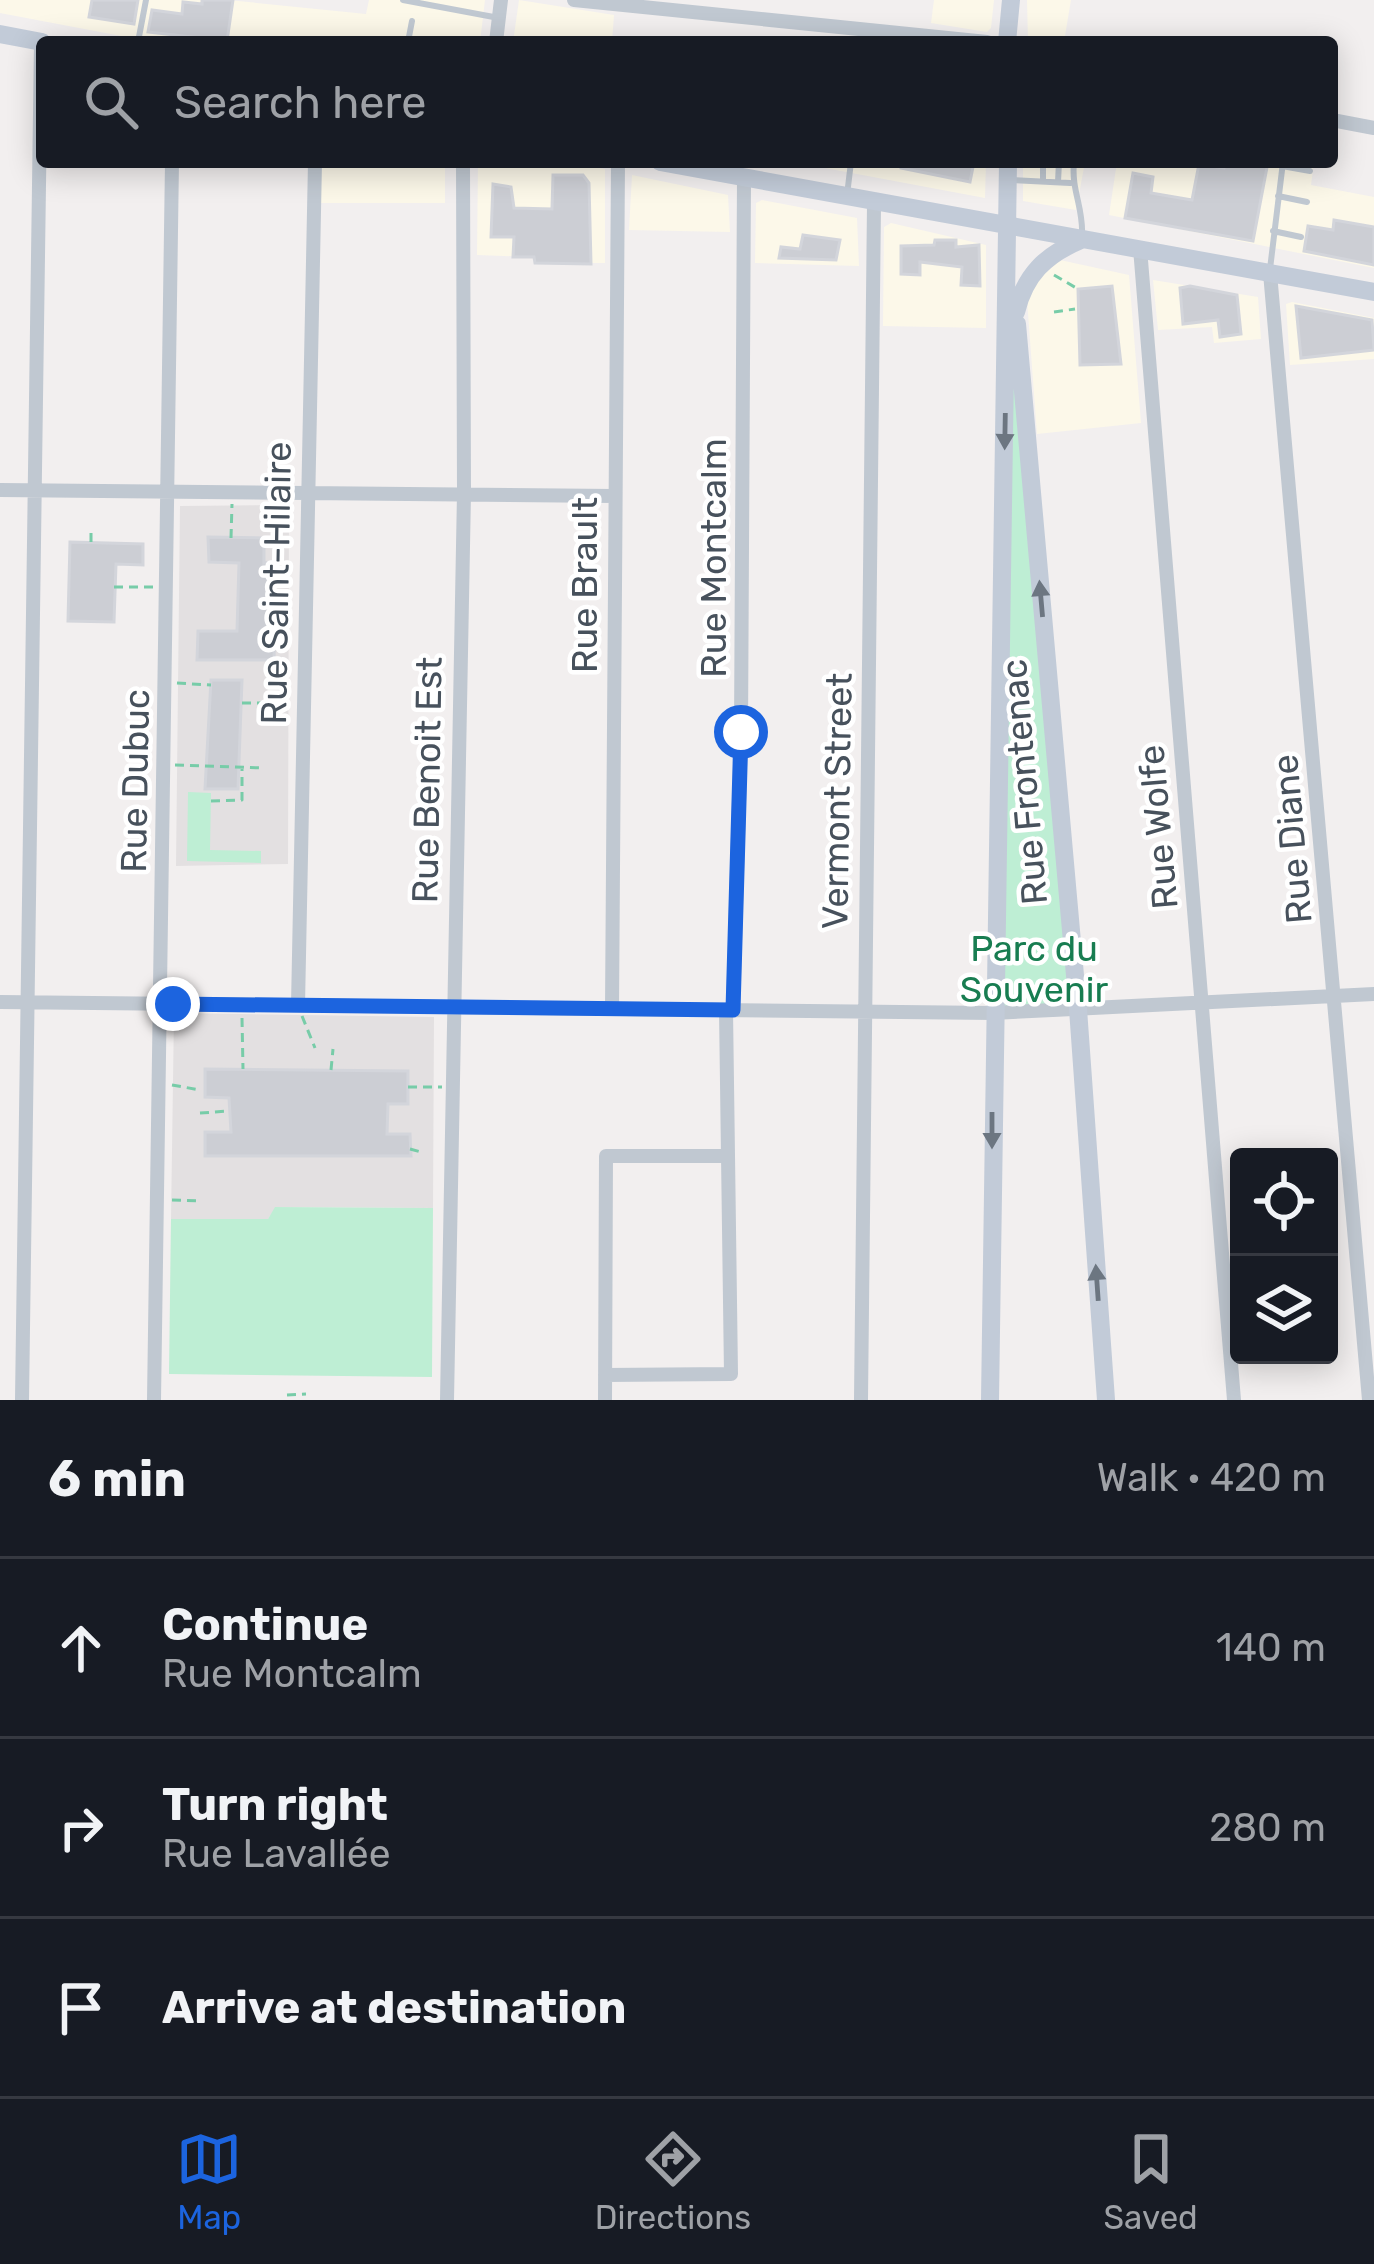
<!DOCTYPE html>
<meta charset="utf-8">
<style>
body{margin:0;font-family:Rubik,sans-serif;background:#242831;color:#f1f3f6}
.controls{position:absolute;right:36px;bottom:36px;display:grid;overflow:hidden;border-radius:12px;box-shadow:0 6px 30px #0003}
.controls button{width:108px;height:108px;display:grid;place-items:center;padding:0;border:0;border-bottom:3px solid #363941;background:#171b24;color:#f1f3f6;font:60px sans-serif}
.stop{position:absolute;width:36px;height:36px;margin:-27px;border:9px solid #1c64df;border-radius:50%;background:#fff}
.stop.end{background:#1c64df;border-color:#fff;box-shadow:0 3px 12px #0008}
.list{margin:0;padding:0;list-style:none}
h2{display:flex;justify-content:space-between;align-items:center;height:156px;margin:0;padding:0 48px;font-size:51px}
h2 small{font-size:39px;font-weight:400;color:#9ea1a6}
.list li{display:grid;grid-template-columns:78px 1fr auto;gap:36px;align-items:center;box-sizing:border-box;height:180px;padding:0 48px;border-top:3px solid #363941}
.list b{display:block;font-size:45px;white-space:nowrap}
.list p{margin:0;font-size:39px;white-space:nowrap;color:#9ea1a6}
.list em{font-size:39px;font-style:normal;color:#9ea1a6}
.icon{flex:none;width:66px;height:66px;fill:none;stroke:currentColor;stroke-width:2;stroke-linecap:round;stroke-linejoin:round}
.map{position:relative;flex:none;width:1374px;height:1400px;overflow:hidden}
.search{position:absolute;background:#171b24;box-shadow:0 6px 30px #0003;left:36px;right:36px;top:36px;height:132px;display:flex;align-items:center;gap:30px;box-sizing:border-box;padding:0 42px;border-radius:12px;color:#9ea1a6;font-size:45px}
.sheet{height:696px;background:#171b24}
nav{display:flex;justify-content:space-around;align-items:center;box-sizing:border-box;height:168px;border-top:3px solid #363941;background:#171b24;font-size:33px;color:#9ea1a6}
nav a{display:grid;justify-items:center;gap:6px}
nav .on{color:#1c64df}
.map>svg:first-child{display:block}
.commercial{fill:#fcf8e9}
.education{fill:#e3e0e1}
.green{fill:#beeed4}
.building{fill:#ccced4;stroke:#d3d5db;stroke-width:3}
.lines{fill:none;stroke-linecap:round;stroke-linejoin:round}
.path{stroke:#77cca8;stroke-width:3;stroke-dasharray:9 6;stroke-linecap:butt}
.service{stroke:#c0c8d1;stroke-width:6}
.minor{stroke:#c0c8d1;stroke-width:14}
.secondary{stroke:#c2cbd8;stroke-width:18}
.oneway{fill:#6c7681}
.route{stroke:#1c64df;stroke-width:15}
.labels{text-anchor:middle;dominant-baseline:central;stroke-width:9;stroke-linejoin:round;paint-order:stroke}
.street-label{font-size:36px;fill:#47515c;stroke:#fff}
.park-label{font-size:36px;fill:#187d51;stroke:#fff}
</style>
<div class="map">
<svg width="1374" height="1400" viewBox="0 0 1374 1400">
<rect width="100%" height="100%" fill="#f2efef"/>
<path class="commercial" d="M0 0H228L366 14 369 0H485L480 42H153L0 13Z
M519 0 614 15 612 42H513Z
M934 0H994L991 28 987 32 931 23Z
M1027 0H1071L1064 42H1028Z
M321 162H445V203H320Z
M478 162H566L605 169V263H535L533 257 477 255Z
M793 162H986L985 198Z
M1023 162H1085L1076 210 1023 201Z
M1117 162H1314L1311 185 1374 197V268L1109 215Z
M632 175 728 195 730 232 629 230Z
M762 200 857 218 859 266 755 263 756 203Z
M891 223 986 245V328L883 326 884 227Z
M1060 260 1129 275 1141 423 1037 434 1027 300 1030 287Z
M1153 280 1258 297 1261 339 1214 343 1212 327 1158 330Z
M1292 302 1374 318V359L1290 365 1286 304Z"/>
<path class="education" d="M289 505 288 864 176 866 180 506Z
M174 1013 434 1017 433 1208 276 1207 268 1219H171Z"/>
<path class="green" d="M1007 313 1078 1009 993 1013Z
M188 792 211 793 210 850 261 851V863L187 861Z
M275 1207 433 1208 432 1377 169 1374 171 1219H268Z"/>
<path class="building" d="M92 0H138L134 24 89 17Z
M202 0H233L227 41 148 32 152 10 182 14 183 2 202 4Z
M901 162H974L970 182 901 168Z
M1225 162H1268L1253 241 1125 218 1133 173 1153 177 1151 193 1192 200 1199 164 1224 168Z
M553 175H583L589 183 591 264 535 263 534 257H513L514 237H491L493 184 511 187 514 208 552 209Z
M1334 220 1374 227V265L1304 251 1308 226 1333 230Z
M803 235 840 240 836 260 779 258 781 247 800 249Z
M935 240H956V247L979 245 980 286 961 285 962 267 920 262V275L901 274V246L934 245Z
M1112 286 1121 364 1080 365 1078 289Z
M1190 286 1237 295 1241 334 1220 337 1218 320 1183 324 1180 288Z
M1296 306 1372 320 1374 350 1301 358Z
M208 537 264 538V563L276 562 274 660H197L198 631H237L239 563 209 562Z
M70 542 143 544V565L116 564 114 622 68 621Z
M211 680H242L238 789H205Z
M205 1069 408 1071V1104H388L387 1134H410L411 1156H205V1132H231L229 1098 205 1097Z"/>
<g class="lines">
<path class="path" d="M1054 275 1078 289
M1054 312 1075 309
M231 538 232 504
M91 542V532
M114 587H153
M275 614 291 615
M177 683 211 685
M265 696 293 689
M242 703H265
M175 765 263 768
M211 801 242 800V769
M302 1016 315 1048
M242 1018 243 1069
M331 1070 333 1049
M172 1085 200 1090
M408 1087H442
M200 1113 229 1111
M410 1149 421 1152
M172 1200 200 1201
M287 1395 306 1394"/>
<path class="service" d="M403 0 499 18
M138 42 146 0
M408 42 412 21
M1074 162C1071 191 1084 208 1082 237
M1282 166 1310 171
M1012 180 1070 183
M1043 181V162
M1058 182 1059 162
M847 195 851 162
M1278 196 1307 202
M1273 231 1301 237
M1270 269 1283 162"/>
<path class="minor" d="M574 0 987 42
M496 42 501 0
M1332 120 1374 128
M1140 248 1234 1400
M1270 273 1369 1400
M0 490 614 496
M0 1002 993 1013 1374 994
M298 1005 315 162
M612 1009 618 162
M733 1010 741 732 744 178
M605 1375 731 1374 726 1010
M22 1400 41 42
M154 1400 172 162
M447 1400 464 493 463 162
M605 1400 606 1156H728
M861 1400 874 204"/>
<path class="secondary" d="M0 34 42 42
M1007 42 1011 0
M660 162 1374 292
M1016 312C1025 275 1045 255 1081 240
M1017 324 1078 1009 1106 1400
M990 1400 1008 162"/>
</g>
<defs><path id="oneway-solid" d="M-6-.8H1V-3.2L6.5 0L1 3.2V.8H-6Z" transform="scale(3)"/></defs>
<g class="oneway">
<use href="#oneway-solid" transform="translate(1005 431) rotate(91)"/>
<use href="#oneway-solid" transform="translate(1041 599) rotate(-95)"/>
<use href="#oneway-solid" transform="translate(992 1130) rotate(90)"/>
<use href="#oneway-solid" transform="translate(1097 1283) rotate(-94)"/>
</g>
<g class="lines">
<path class="route" d="M173 1004 733 1010 741 732"/>
</g>
<g class="labels">
<g class="street-label">
<text transform="translate(713 558) rotate(-90)">Rue Montcalm</text>
<text transform="translate(276 583) rotate(-89)">Rue Saint-Hilaire</text>
<text transform="translate(584 585) rotate(-90)">Rue Brault</text>
<text transform="translate(427 780) rotate(-89)">Rue Benoit Est</text>
<text transform="translate(135 781) rotate(-89)">Rue Dubuc</text>
<text transform="translate(1024 782) rotate(-95)">Rue Frontenac</text>
<text transform="translate(837 801) rotate(-89)">Vermont Street</text>
<text transform="translate(1158 827) rotate(-95)">Rue Wolfe</text>
<text transform="translate(1292 839) rotate(-95)">Rue Diane</text>
</g>
<g class="park-label">
<text x="1034" y="948">Parc du<tspan x="1034" dy="41">Souvenir</tspan></text>
</g>
</g>
</svg>
<div class="controls">
<button><svg class="icon" aria-label="locate" viewBox="0 0 24 24"><circle cx="12" cy="12" r="6"/><path d="M12 2v4M12 18v4M2 12h4M18 12h4"/></svg></button>
<button><svg class="icon" aria-label="layers" viewBox="0 0 24 24"><path d="M12 4l9 5-9 5-9-5zM3 14l9 5 9-5"/></svg></button>
</div>
<div class="stop" style="left:741px;top:732px"></div>
<div class="stop end" style="left:173px;top:1004px"></div>
<div class="search"><svg class="icon" aria-label="search" viewBox="0 0 24 24"><circle cx="10" cy="10" r="6"/><path d="M15 15l6 6"/></svg>Search here</div>
</div>
<section class="sheet">
<h2>6 min<small>Walk · 420 m</small></h2>
<ul class="list">
<li><svg class="icon" aria-label="ahead" viewBox="0 0 24 24"><path d="M12 20V5M6 11l6-6 6 6"/></svg><div><b>Continue</b><p>Rue Montcalm</p></div><em>140 m</em></li>
<li><svg class="icon" aria-label="right" viewBox="0 0 24 24"><path d="M7 20v-9h11M14 6l5 5-5 5"/></svg><div><b>Turn right</b><p>Rue Lavallée</p></div><em>280 m</em></li>
<li><svg class="icon" aria-label="arrive" viewBox="0 0 24 24"><path d="M6 21V4h12l-3 4 3 4H6"/></svg><div><b>Arrive at destination</b></div></li>
</ul>
</section>
<nav>
<a class="on"><svg class="icon" aria-label="map" viewBox="0 0 24 24"><path d="M3 6l6-2 6 2 6-2v14l-6 2-6-2-6 2zM9 4v14M15 6v14"/></svg>Map</a>
<a><svg class="icon" aria-label="directions" viewBox="0 0 24 24"><path d="M12 3l9 9-9 9-9-9zM9 14v-3h6M13 9l2 2-2 2"/></svg>Directions</a>
<a><svg class="icon" aria-label="saved" viewBox="0 0 24 24"><path d="M7 4h10v16l-5-4-5 4z"/></svg>Saved</a>
</nav>
